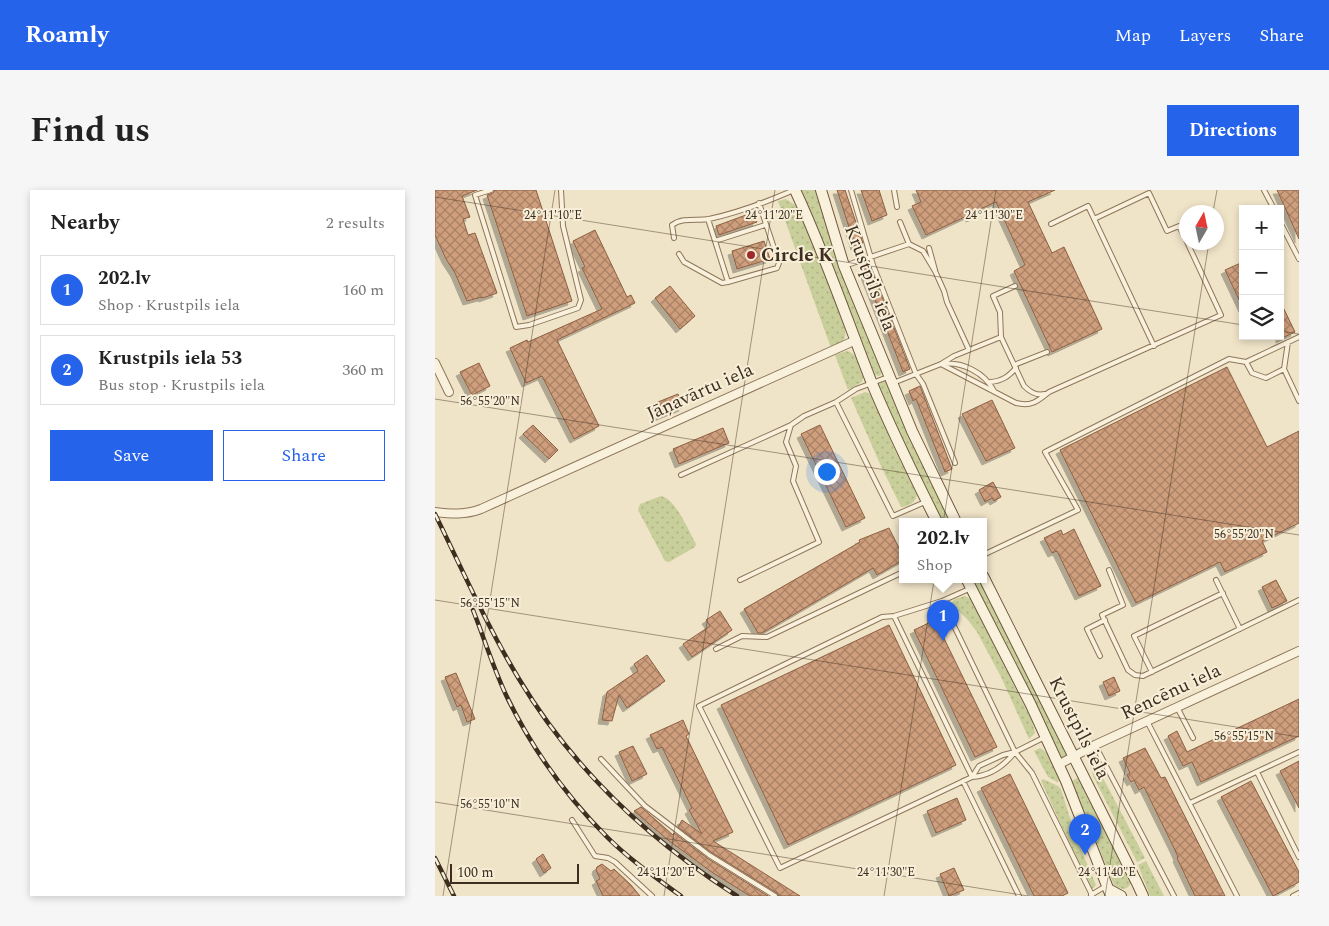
<!DOCTYPE html>
<meta charset="utf-8">
<style>
body{margin:0;font-family:Spectral,serif;background:#f6f6f6;color:#222}
.controls{position:absolute;right:15px;top:15px;display:grid;overflow:hidden;border-radius:0px;box-shadow:0 2px 8px #0003}
.controls button{width:45px;height:45px;display:grid;place-items:center;padding:0;border:0;border-bottom:1px solid #e0e0e0;background:#fff;color:#222;font:25px sans-serif}
.compass{position:absolute;left:744px;top:15px;width:45px;height:45px;border-radius:50%;background:#fff;box-shadow:0 2px 8px #0003;rotate:9deg}
.scale{position:absolute;left:15px;bottom:12px;width:129px;box-sizing:border-box;padding-left:5px;border:2px solid #3d2e20;border-top:0;font-size:14px;line-height:18px;white-space:nowrap;color:#3d2e20;-webkit-text-stroke:4px #f7eed8;paint-order:stroke}
.you{position:absolute;left:391px;top:281px;width:18px;height:18px;margin:-12px;border:4px solid #fff;border-radius:50%;background:#1a73e8;box-shadow:0 0 0 8px #1a73e833}
.badge{display:grid;place-items:center;width:32px;height:32px;border-radius:50%;background:#2563eb;color:#fff;font-size:16px;font-weight:700}
.pin{position:absolute;translate:-50% -41px;filter:drop-shadow(0 1px 2px #0008)}
.pin::after{content:'';position:absolute;top:26px;width:18px;height:15px;background:inherit;clip-path:polygon(0 0,100% 0,50% 100%)}
.popup{position:absolute;left:464px;top:328px;width:88px;height:65px;box-sizing:border-box;display:grid;place-content:center;border-radius:0px;background:#fff;filter:drop-shadow(0 1px 4px #0005);font-size:16px;white-space:nowrap;color:#767676}
.popup b{font-size:19px;color:#222}
.popup::after{content:'';position:absolute;left:50%;top:100%;margin-left:-10px;border:10px solid transparent;border-top-color:#fff}
.list{margin:0;padding:0;list-style:none}
h2{display:flex;justify-content:space-between;align-items:center;height:65px;margin:0;padding:0 20px;font-size:21px}
h2 small{font-size:16px;font-weight:400;color:#767676}
.list li{display:grid;grid-template-columns:32px 1fr auto;gap:15px;align-items:center;box-sizing:border-box;height:70px;margin:0 10px 10px;padding:0 10px;border:1px solid #e0e0e0;border-radius:0px}
.list b{display:block;font-size:19px;white-space:nowrap}
.list p{margin:0;font-size:16px;white-space:nowrap;color:#767676}
.list em{font-size:16px;font-style:normal;color:#767676}
.actions{display:flex;gap:10px;padding:15px 20px}
.actions a{flex:1;padding:11px 0;border:1px solid #2563eb;border-radius:0px;text-align:center;font-size:18px;color:#2563eb}
.actions .main{background:#2563eb;color:#fff}
.icon{flex:none;width:28px;height:28px;fill:none;stroke:currentColor;stroke-width:2;stroke-linecap:round;stroke-linejoin:round}
.map{position:relative;flex:none;width:864px;height:706px;overflow:hidden;border-radius:0px}
header{display:flex;align-items:center;gap:30px;box-sizing:border-box;height:70px;padding:0 25px;background:#2563eb;color:#fff}
header strong{font-size:24px}
nav{display:flex;gap:28px;margin-inline-start:auto;font-size:18px}
.intro{display:flex;align-items:center;justify-content:space-between;box-sizing:border-box;height:120px;padding:0 30px}
h1{margin:0;font-size:35px}
.button{padding:12px 22px;border-radius:0px;background:#2563eb;color:#fff;font-size:18px;font-weight:700}
main{display:flex;gap:30px;padding:0 30px}
aside{flex:1;background:#fff;border-radius:0px;box-shadow:0 2px 8px #0003}
.map>svg:first-child{display:block}
.grass{fill:url(#grass-dots)}
.building{fill:url(#building-cross-hatch);stroke:#8d5f41;filter:url(#shadow)}
.lines{fill:none;stroke-linecap:round;stroke-linejoin:round}
.service-casing{stroke:#8d765c;stroke-width:6}
.minor-casing{stroke:#8d765c;stroke-width:10}
.secondary-casing{stroke:#6f573f;stroke-width:12}
.service{stroke:#faf1dc;stroke-width:4}
.minor{stroke:#faf1dc;stroke-width:8}
.secondary{stroke:#faf1dc;stroke-width:10}
.rail-casing{stroke:#3d2e20;stroke-width:4.5}
.rail{stroke:#f7eed8;stroke-width:2.5;stroke-dasharray:8;stroke-linecap:butt}
.ticks{fill:none;stroke:#3d2e20;stroke-width:1;stroke-opacity:0.45}
.poi-dot{fill:#9e2a2b;stroke:#f7eed8;stroke-width:2}
.labels{text-anchor:middle;dominant-baseline:central;stroke-width:4;stroke-linejoin:round;paint-order:stroke}
.poi-label{font-size:19px;font-weight:bold;fill:#3d2e20;stroke:#f7eed8;text-anchor:start}
.street-label{font-size:19px;fill:#3d2e20;stroke:#f7eed8}
.ticks-label{font-size:12px;text-anchor:middle;fill:#3d2e20;stroke:#f7eed8;stroke-width:4;stroke-linejoin:round;paint-order:stroke}
</style>
<header>
<strong>Roamly</strong>
<nav><a>Map</a><a>Layers</a><a>Share</a></nav>
</header>
<div class="intro"><h1>Find us</h1><a class="button">Directions</a></div>
<main>
<aside>
<h2>Nearby<small>2 results</small></h2>
<ul class="list">
<li><span class="badge">1</span><div><b>202.lv</b><p>Shop · Krustpils iela</p></div><em>160 m</em></li>
<li><span class="badge">2</span><div><b>Krustpils iela 53</b><p>Bus stop · Krustpils iela</p></div><em>360 m</em></li>
</ul>
<div class="actions"><a class="main">Save</a><a>Share</a></div>
</aside>
<div class="map">
<svg width="864" height="706" viewBox="0 0 864 706">
<defs>
<pattern id="grass-dots" width="8" height="8" patternUnits="userSpaceOnUse" patternTransform="scale(1.25)"><rect width="8" height="8" fill="#c9cf9b"/><path d="M2 2h.1M6 6h.1" fill="none" stroke="#aeb285" stroke-width="1.8" stroke-linecap="round"/></pattern>
<pattern id="building-cross-hatch" width="8" height="8" patternUnits="userSpaceOnUse" patternTransform="scale(1.25)"><rect width="8" height="8" fill="#cf9f7d"/><path d="M0 0l8 8M0 8l8-8" fill="none" stroke="#a98266"/></pattern>
<filter id="shadow"><feDropShadow dx="-4" dy="4" stdDeviation="0" flood-color="#0004"/></filter>
</defs>
<rect width="100%" height="100%" fill="#f0e4c8"/>
<path class="grass" d="M364 0H380L416 107 447 182 445 186 440 185 379 31Z
M351 9 360 15 370 32 409 134C413 148 409 153 396 158L343 11Z
M411 161C423 162 431 181 427 192L413 200 400 165Z
M450 190 484 266 516 332H508L469 254 443 193Z
M430 202 438 205 458 256 482 304C481 312 474 317 466 317L445 274 416 208Z
M226 306C241 309 253 340 261 354L260 357 234 372 230 371 203 320 205 314Z
M536 390H545L633 564 630 569 627 568Z
M530 406 536 409 538 414 597 531 600 543 594 549 566 487 542 442 533 430 517 415 516 413 520 409Z
M605 558C616 563 621 580 626 590L622 592 613 587 599 561Z
M663 568 670 582 666 584 710 668 702 672 658 586 655 573 659 569Z
M644 587 696 693C692 701 686 700 679 695L637 591Z
M608 589 623 596 626 599 641 648 661 695 656 700 606 591Z
M711 671 729 706H715L703 675Z"/>
<path class="building" d="M0 0H42L27 6 35 27 28 29 33 45 40 43 62 103 48 108 47 107 32 111 20 83 11 69 0 45Z
M60 0H101L137 111 92 126 52 5 58 3Z
M402 0H410L428 53 420 56Z
M426 0H444L452 25 437 31Z
M481 0H620L593 12 617 63 629 57 667 139 617 162 579 81 590 75 561 12 541 21 543 25 535 28 534 25 491 45 477 16 486 12Z
M842 0H864V49Z
M319 22 322 32 284 45 281 36Z
M160 40 192 107 196 105 200 113 122 150 164 236 139 249 107 186 91 193 75 158 92 150 93 152 167 119 147 78 150 77 138 51Z
M329 51 335 69 302 79 297 61Z
M808 72V118L790 80Z
M435 76 475 179 468 182 428 79Z
M235 96 260 126 245 139 220 108Z
M845 111 860 142 845 149Z
M44 173 55 196 37 205 25 182Z
M792 177 832 257 864 241V333L827 351 832 362 790 382 785 372 701 413 625 260Z
M485 196 517 279 510 282 481 209 478 211 474 201Z
M243 204 248 217 223 227 218 214Z
M557 210 580 258 551 271 527 224Z
M98 235 123 260 114 269 88 244Z
M385 235 430 328 411 337 366 244Z
M288 238 294 253 244 274 238 259Z
M558 292 566 307 559 311 557 308 550 312 544 300Z
M454 338 468 366V370L442 385 438 378 327 443H323L309 419 425 352 424 350Z
M639 339 666 396 644 406 622 361 617 363 609 348 626 340 628 345Z
M841 390 852 411 837 418 827 397Z
M285 421 297 440 257 467 248 454 275 436 271 430Z
M500 430 562 557 540 567 479 440Z
M454 435 521 575 353 655 286 515Z
M212 465 230 491 192 518 184 505 177 531 167 530 172 502 203 481 199 474Z
M21 483 40 529 32 532 26 515 22 517 10 487Z
M679 487 685 501 674 506 668 492Z
M864 509V546L766 592 757 572 748 576 733 546 742 541 752 562Z
M248 530 254 544 251 546 298 642 278 651 365 706H344L342 703 276 662 243 637 247 630 267 644 254 620 257 618 227 557 222 559 215 545Z
M198 556 212 584 197 591 184 562Z
M710 558 726 588 730 587 790 706H760L742 668 743 667 738 656 709 597 704 600 699 590 696 592 692 585 695 583 688 568Z
M864 571V618L845 581Z
M575 584 633 703 627 706H599L546 598Z
M816 591 864 682V692L838 706 786 607Z
M522 608 531 630 501 643 492 621Z
M206 617 238 645 239 643 272 668 333 706H315L278 683 233 650 199 621Z
M108 664 116 678 109 683 101 669Z
M167 674 176 681 179 679 196 695 205 706H168L161 691 165 689 161 680 162 677Z
M519 678 529 700 514 706 505 684Z"/>
<g class="lines">
<defs>
<path id="service" d="M56 0 40 5 81 137 94 135 143 118 146 110 128 36 126 0
M416 0 438 75 481 184 488 194 520 273
M459 0 462 17
M829 0 839 19
M324 13 344 73 342 78 293 92 280 51 330 35
M273 29 280 51
M659 29 714 3 732 41 744 36 752 52
M465 32 474 54
M845 32 864 69
M616 34 653 16 719 156
M239 48 237 35C248 27 262 31 274 29 301 23 334 11 359 0
M494 58 500 80
M244 64 249 72 287 93 293 92
M409 76 474 54 488 61 500 81 509 101 512 112 534 160
M566 147 565 122 558 106 580 96
M811 172 817 183 831 188 849 179 864 211
M506 174 581 213C596 217 603 211 614 202L786 125 752 52
M507 174C527 171 550 183 559 201
M579 175 612 162
M849 179 853 152
M453 187 421 199 401 212 458 326 490 312
M555 192C567 191 573 187 581 178
M458 193 506 174 519 166 566 147 589 196C595 202 601 206 610 204
M246 285 356 235
M548 365 643 320 610 262 794 169 811 172 864 147
M674 380 688 415 667 425 693 480 700 485 708 486 864 410
M305 390 384 352 358 291 361 276 351 252 356 235 369 226 401 212
M781 390 805 439
M507 411 580 562 597 583 657 705
M459 426 537 587 345 678 264 516 447 427Z
M459 426 507 411 534 399
M281 459 307 446 332 447 468 382
M665 466 652 439 670 430
M717 482 699 446 788 403
M742 517 758 548
M712 531 802 706
M660 555 739 706
M166 569 210 616 274 665 340 706
M822 582 864 667
M537 587 544 576 568 565 580 562 610 547
M537 587C555 586 569 576 580 562
M528 591 584 706
M755 613 864 562
M137 630 160 666 173 668 180 672 217 706
M656 705 671 696
M858 706 864 703"/>
<path id="minor" d="M0 173 14 202
M0 322C17 324 30 325 46 319L421 150
M623 575 660 555 864 461"/>
<path id="secondary" d="M360 0C389 62 411 127 436 191 456 239 479 286 502 332
M386 0 409 76 477 241 521 332
M548 386 702 693 708 706
M532 390 595 513 631 591 676 706
M673 699 686 706"/>
</defs>
<use href="#service" class="service-casing"/>
<use href="#minor" class="minor-casing"/>
<use href="#secondary" class="secondary-casing"/>
<use href="#service" class="service"/>
<use href="#minor" class="minor"/>
<use href="#secondary" class="secondary"/>
<defs>
<path id="rail" d="M0 324C27 379 52 436 84 489 138 579 214 650 302 706
M38 420C49 448 58 477 71 505 96 557 131 606 172 647 194 669 220 687 246 706
M0 668 19 706"/>
</defs>
<use href="#rail" class="rail-casing"/>
<use href="#rail" class="rail"/>
</g>
<path class="ticks" d="M0 7 808 135M778 22 782 0M845 141 864 144M0 209 864 345M0 410 864 547M0 612 593 706M8 706 120 0M229 706 340 0M449 706 561 0M670 706 774 52"/>
<circle class="poi-dot" cx="316" cy="65" r="5"/>
<g class="labels">
<g class="poi-label">
<text x="326" y="65">Circle K</text>
</g>
<g class="street-label">
<text transform="translate(435 88) rotate(69)">Krustpils iela</text>
<text transform="translate(265 202) rotate(-24)">Jāņavārtu iela</text>
<text transform="translate(736 502) rotate(-25)">Rencēnu iela</text>
<text transform="translate(644 538) rotate(63)">Krustpils iela</text>
</g>
</g>
<g class="ticks-label">
<text x="118" y="29">24°11'10"E</text>
<text x="339" y="29">24°11'20"E</text>
<text x="559" y="29">24°11'30"E</text>
<text x="55" y="215">56°55'20"N</text>
<text x="809" y="348">56°55'20"N</text>
<text x="55" y="417">56°55'15"N</text>
<text x="809" y="550">56°55'15"N</text>
<text x="55" y="618">56°55'10"N</text>
<text x="231" y="686">24°11'20"E</text>
<text x="451" y="686">24°11'30"E</text>
<text x="672" y="686">24°11'40"E</text>
</g>
</svg>
<div class="controls">
<button>+</button>
<button>−</button>
<button><svg class="icon" aria-label="layers" viewBox="0 0 24 24"><path d="M12 4l9 5-9 5-9-5zM3 14l9 5 9-5"/></svg></button>
</div>
<svg class="compass" viewBox="-18 -18 36 36"><path d="M0-13l5 13h-10z" fill="#e53935"/><path d="M0 13l5-13h-10z" fill="#767676"/></svg>
<div class="scale">100 m</div>
<div class="you"></div>
<div class="pin badge" style="left:508px;top:451px">1</div>
<div class="popup"><b>202.lv</b>Shop</div>
<div class="pin badge" style="left:650px;top:665px">2</div>
</div>
</main>
